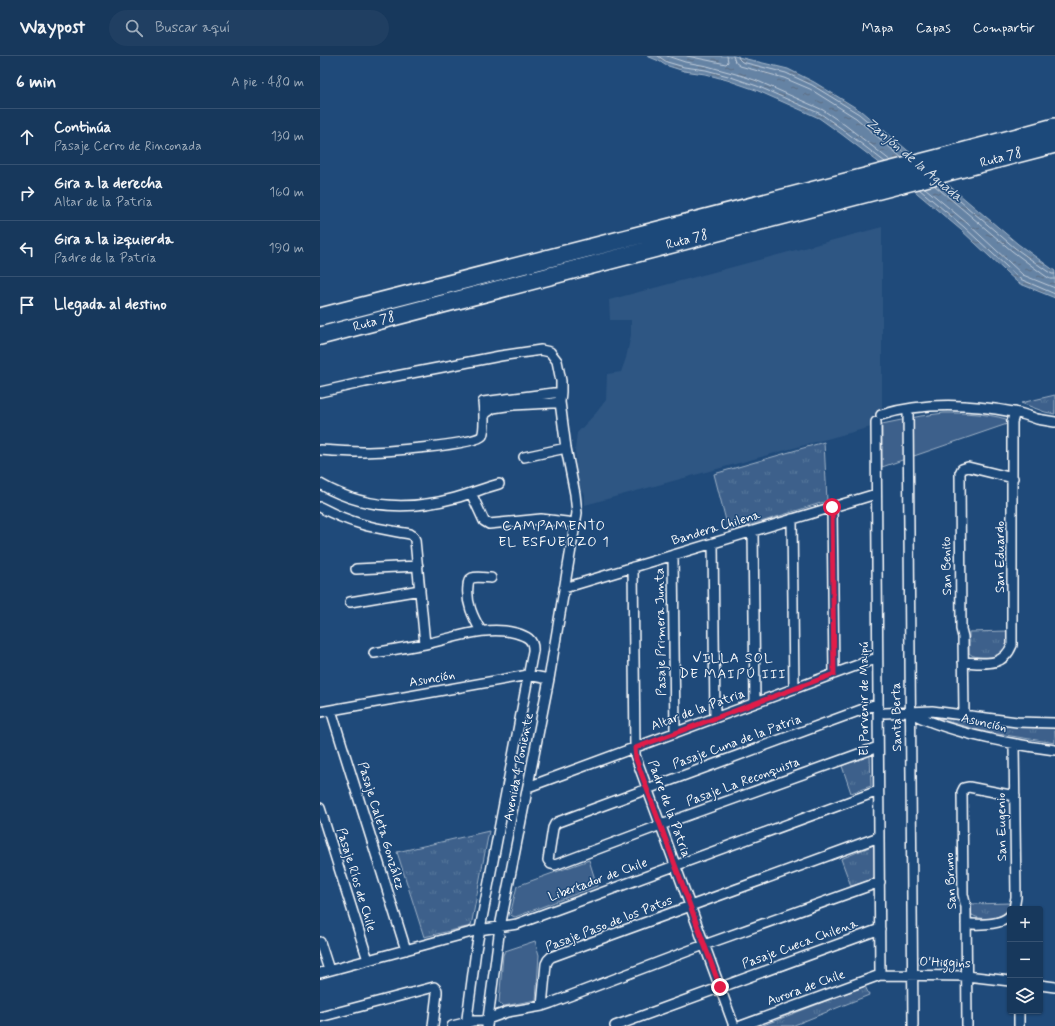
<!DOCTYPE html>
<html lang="es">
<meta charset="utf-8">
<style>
body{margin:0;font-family:Mynerve,sans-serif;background:#203f62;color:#f1f3f6}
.controls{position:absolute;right:12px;bottom:12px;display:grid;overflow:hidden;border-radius:4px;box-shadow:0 1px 3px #0004}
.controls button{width:36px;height:36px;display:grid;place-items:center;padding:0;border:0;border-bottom:1px solid #365272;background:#17385c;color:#f1f3f6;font:20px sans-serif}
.stop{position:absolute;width:12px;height:12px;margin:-9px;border:3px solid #e11d48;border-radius:50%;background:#fff}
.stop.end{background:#e11d48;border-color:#fff;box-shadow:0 1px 4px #0008}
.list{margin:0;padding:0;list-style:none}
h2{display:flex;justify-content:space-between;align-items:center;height:52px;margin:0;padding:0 16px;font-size:17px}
h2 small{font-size:13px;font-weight:400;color:#9eacbb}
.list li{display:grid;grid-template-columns:26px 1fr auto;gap:12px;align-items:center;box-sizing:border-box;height:56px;padding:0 16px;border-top:1px solid #365272}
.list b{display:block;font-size:15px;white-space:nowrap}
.list p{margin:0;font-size:13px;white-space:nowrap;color:#9eacbb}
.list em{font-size:13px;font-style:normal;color:#9eacbb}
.icon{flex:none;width:22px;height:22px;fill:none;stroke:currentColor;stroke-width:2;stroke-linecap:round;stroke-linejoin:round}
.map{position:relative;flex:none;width:735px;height:970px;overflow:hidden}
header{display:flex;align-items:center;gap:24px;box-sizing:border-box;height:56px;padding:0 20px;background:#17385c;border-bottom:1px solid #365272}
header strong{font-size:19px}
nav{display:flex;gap:22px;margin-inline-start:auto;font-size:14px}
.search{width:280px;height:36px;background:#203f62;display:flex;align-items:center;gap:10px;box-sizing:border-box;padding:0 14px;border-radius:22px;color:#9eacbb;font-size:15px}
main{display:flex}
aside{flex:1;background:#17385c}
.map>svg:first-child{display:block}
.built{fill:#2e5683}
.grass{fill:url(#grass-tufts);stroke:#9eb0c5}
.green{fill:#3c618b;stroke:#9eb0c5}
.water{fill:url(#water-ripples);stroke:#a3b5c8}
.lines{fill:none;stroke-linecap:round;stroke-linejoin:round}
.shore{stroke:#c1cddb;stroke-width:1}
.street-casing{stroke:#fff;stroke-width:12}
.highway-casing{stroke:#fff;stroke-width:20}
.street{stroke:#1f4a7a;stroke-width:9}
.highway{stroke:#1f4a7a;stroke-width:17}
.route{stroke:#e11d48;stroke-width:5}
.labels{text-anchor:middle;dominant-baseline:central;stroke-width:3;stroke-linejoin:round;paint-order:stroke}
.street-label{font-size:13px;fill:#fff;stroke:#1f4a7a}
.water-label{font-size:14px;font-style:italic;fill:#d8e0e8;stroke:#1f4a7a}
.neighbourhood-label{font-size:14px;letter-spacing:1px;fill:#fff;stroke:#1f4a7a}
</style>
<header>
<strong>Waypost</strong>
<div class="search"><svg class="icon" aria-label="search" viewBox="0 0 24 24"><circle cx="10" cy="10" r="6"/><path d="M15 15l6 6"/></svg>Buscar aquí</div>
<nav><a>Mapa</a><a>Capas</a><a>Compartir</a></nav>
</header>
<main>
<aside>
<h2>6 min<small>A pie · 480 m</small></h2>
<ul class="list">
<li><svg class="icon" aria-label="ahead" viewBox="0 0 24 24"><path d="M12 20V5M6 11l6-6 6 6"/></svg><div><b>Continúa</b><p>Pasaje Cerro de Rinconada</p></div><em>130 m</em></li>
<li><svg class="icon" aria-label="right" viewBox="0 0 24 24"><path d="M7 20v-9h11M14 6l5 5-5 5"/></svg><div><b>Gira a la derecha</b><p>Altar de la Patria</p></div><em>160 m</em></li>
<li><svg class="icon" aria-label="left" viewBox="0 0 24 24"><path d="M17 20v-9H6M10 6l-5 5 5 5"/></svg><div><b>Gira a la izquierda</b><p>Padre de la Patria</p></div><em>190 m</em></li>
<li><svg class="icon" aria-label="arrive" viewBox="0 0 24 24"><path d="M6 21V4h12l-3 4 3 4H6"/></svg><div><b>Llegada al destino</b></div></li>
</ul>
</aside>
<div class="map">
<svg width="735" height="970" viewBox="0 0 735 970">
<defs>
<pattern id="grass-tufts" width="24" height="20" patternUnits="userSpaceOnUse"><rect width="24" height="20" fill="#3c618b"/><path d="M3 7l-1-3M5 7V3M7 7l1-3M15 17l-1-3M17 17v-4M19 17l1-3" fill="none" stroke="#59799c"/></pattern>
<pattern id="water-ripples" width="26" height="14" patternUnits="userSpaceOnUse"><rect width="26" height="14" fill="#6583a4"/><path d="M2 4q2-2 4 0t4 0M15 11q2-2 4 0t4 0" fill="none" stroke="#5b6d81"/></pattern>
</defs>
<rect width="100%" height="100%" fill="#1f4a7a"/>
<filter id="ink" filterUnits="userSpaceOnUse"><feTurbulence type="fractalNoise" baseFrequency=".025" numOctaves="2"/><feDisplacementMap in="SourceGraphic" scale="8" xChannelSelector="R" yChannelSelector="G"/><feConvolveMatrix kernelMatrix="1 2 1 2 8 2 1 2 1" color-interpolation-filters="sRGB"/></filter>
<g filter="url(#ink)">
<path class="built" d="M562 171V368L265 449V438L258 431 255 394 257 377 276 357 286 344 287 318 301 316 306 302 311 279V264H290L289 244Z"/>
<path class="grass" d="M735 339V358L725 356 701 347Z
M504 386 507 445 409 476 394 418Z
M688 575C687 594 684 602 664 601 658 601 653 601 649 597V576Z
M615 662 735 671V687L666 676Z
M550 698 551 730 531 737 522 710Z
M169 775 151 870 104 881 77 796Z
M554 789 555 823 531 830 521 803Z
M690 847C688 863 663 866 652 859L651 857V848Z
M545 930 549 939 472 970H441Z"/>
<path class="green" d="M624 357C645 357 665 357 686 363L687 368 562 411V368L601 360Z
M269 804 277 830 195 861 190 859 197 830Z
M215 885 219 899 216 944 184 950C181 949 180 949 179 946L183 899 185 895Z"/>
<path class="water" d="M327 0H414L468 13 494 26 541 55 698 188 735 215V242L698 227 641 174 578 121 520 77 499 62 436 34 407 24 385 18 364 15 345 9 339 5Z"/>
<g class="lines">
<path class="shore" d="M338 0 347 6 364 11 386 14 408 20 437 30 501 58 522 73 565 106
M347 0 365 6 387 10 423 20 440 26 503 54 525 69 571 105
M367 0 406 8 408 6 407 0
M413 0 415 6 420 10 464 22 490 33 536 62 582 102
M418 0 419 3 422 6 466 17 492 29 539 58 588 100
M620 128 695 192 727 215 732 218H735
M614 129 692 195 724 219 730 223H735
M605 132 647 167 703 219 735 232
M599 133 644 171 700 223 735 238"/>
<defs>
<path id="street" d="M0 336 45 326 180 300 221 294 230 296 237 305 241 325V336L240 346 246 392 255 438 257 457 229 623 180 871 167 970
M588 353 593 970
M561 359C603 346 650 348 693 356 701 357 709 360 717 363 723 364 729 365 735 366
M164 361 166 357 173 352 193 349 232 347 240 346
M556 366 560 919
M0 394C14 395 29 396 43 396 58 396 156 389 162 380 165 374 164 353 163 346L241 336
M204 401 246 392
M0 428C43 453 88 455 135 442 150 438 164 432 179 428
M151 437 164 465 169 468 221 463 255 467
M0 451C13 458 27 464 41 468 57 473 74 475 90 478L93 480 95 484 105 588
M512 451 514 618
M472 463 474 633
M433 475 435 647
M393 487 395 662
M353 499 355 677
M313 511 315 692V699L414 970
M36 513 98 510
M244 532 556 438
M30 546 100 534
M161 575C153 561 146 547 148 530 148 527 148 524 152 522 157 520 166 522 171 522
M54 597C71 594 88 591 105 588 135 582 166 569 196 577 206 580 214 583 213 595L156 894 146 970
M643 606C663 607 683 612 692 589V366L695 356
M557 648 238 766 235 768 233 772 228 804 231 808 235 809 341 769 558 691
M11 654 86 894
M0 656 208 619 229 623
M565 657 612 655 697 666 735 667
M591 657C632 678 690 688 735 694
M644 659 643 581 641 573 640 417 642 413 648 411 693 422
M694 688 696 841 694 853
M208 731 557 602
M0 752 48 904
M646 868C660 868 679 870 690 860
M0 886 9 914
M0 917 159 874 197 868 558 735
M720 929 735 931
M222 950 226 908 228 904 231 901 559 781
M699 955V970
M0 961 114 931 117 934V937L113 970
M132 970 153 965H162L187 956 222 950 231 947 384 889 560 826
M295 970 560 873
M421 970 560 919 647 920 690 925
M647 970 646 851 643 838 642 736 644 732 649 731 695 740"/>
<path id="highway" d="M0 261 623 101 735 71
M0 280 735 88"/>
</defs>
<use href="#street" class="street-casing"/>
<use href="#highway" class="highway-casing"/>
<use href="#street" class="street"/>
<use href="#highway" class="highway"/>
</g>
</g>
<g class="lines" filter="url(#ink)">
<path class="route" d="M400 931 316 703 315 692 514 618 512 451"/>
</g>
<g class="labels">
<g class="street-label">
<text transform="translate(681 102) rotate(-15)">Ruta 78</text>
<text transform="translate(367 184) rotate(-15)">Ruta 78</text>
<text transform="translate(54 266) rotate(-15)">Ruta 78</text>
<text transform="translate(396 472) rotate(-17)">Bandera Chilena</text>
<text transform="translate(680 501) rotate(-90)">San Eduardo</text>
<text transform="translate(627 510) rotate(-91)">San Benito</text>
<text transform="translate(341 576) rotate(-91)">Pasaje Primera Junta</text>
<text transform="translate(112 623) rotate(-10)">Asunción</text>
<text transform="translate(544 643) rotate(-90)">El Porvenir de Maipú</text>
<text transform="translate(378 654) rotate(-20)">Altar de la Patria</text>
<text transform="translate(577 661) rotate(-91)">Santa Berta</text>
<text transform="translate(664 667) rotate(13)">Asunción</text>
<text transform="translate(417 686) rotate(-20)">Pasaje Cuna de la Patria</text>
<text transform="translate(199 711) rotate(-79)">Avenida 4 Poniente</text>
<text transform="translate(423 726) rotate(-20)">Pasaje La Reconquista</text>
<text transform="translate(349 753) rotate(70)">Padre de la Patria</text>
<text transform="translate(61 770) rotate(73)">Pasaje Caleta González</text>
<text transform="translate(682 771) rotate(-91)">San Eugenio</text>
<text transform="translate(36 824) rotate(73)">Pasaje Ríos de Chile</text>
<text transform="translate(278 824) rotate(-20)">Libertador de Chile</text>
<text transform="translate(631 825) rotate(-93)">San Bruno</text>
<text transform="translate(289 868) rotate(-21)">Pasaje Paso de los Patos</text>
<text transform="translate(480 888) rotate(-20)">Pasaje Cueca Chilena</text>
<text transform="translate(625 907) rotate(2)">O'Higgins</text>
<text transform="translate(486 932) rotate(-20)">Aurora de Chile</text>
</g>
<g class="water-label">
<text transform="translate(594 104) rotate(40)">Zanjón de la Aguada</text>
</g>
<g class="neighbourhood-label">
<text x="234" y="470">CAMPAMENTO<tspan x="234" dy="16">EL ESFUERZO 1</tspan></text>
<text x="413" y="602">VILLA SOL<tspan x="413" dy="16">DE MAIPÚ III</tspan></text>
</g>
</g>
</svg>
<div class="controls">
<button>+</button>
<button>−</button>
<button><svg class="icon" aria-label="layers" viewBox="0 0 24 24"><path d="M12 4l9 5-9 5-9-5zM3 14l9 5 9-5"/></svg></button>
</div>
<div class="stop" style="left:512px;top:451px"></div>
<div class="stop end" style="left:400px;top:931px"></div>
</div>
</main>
